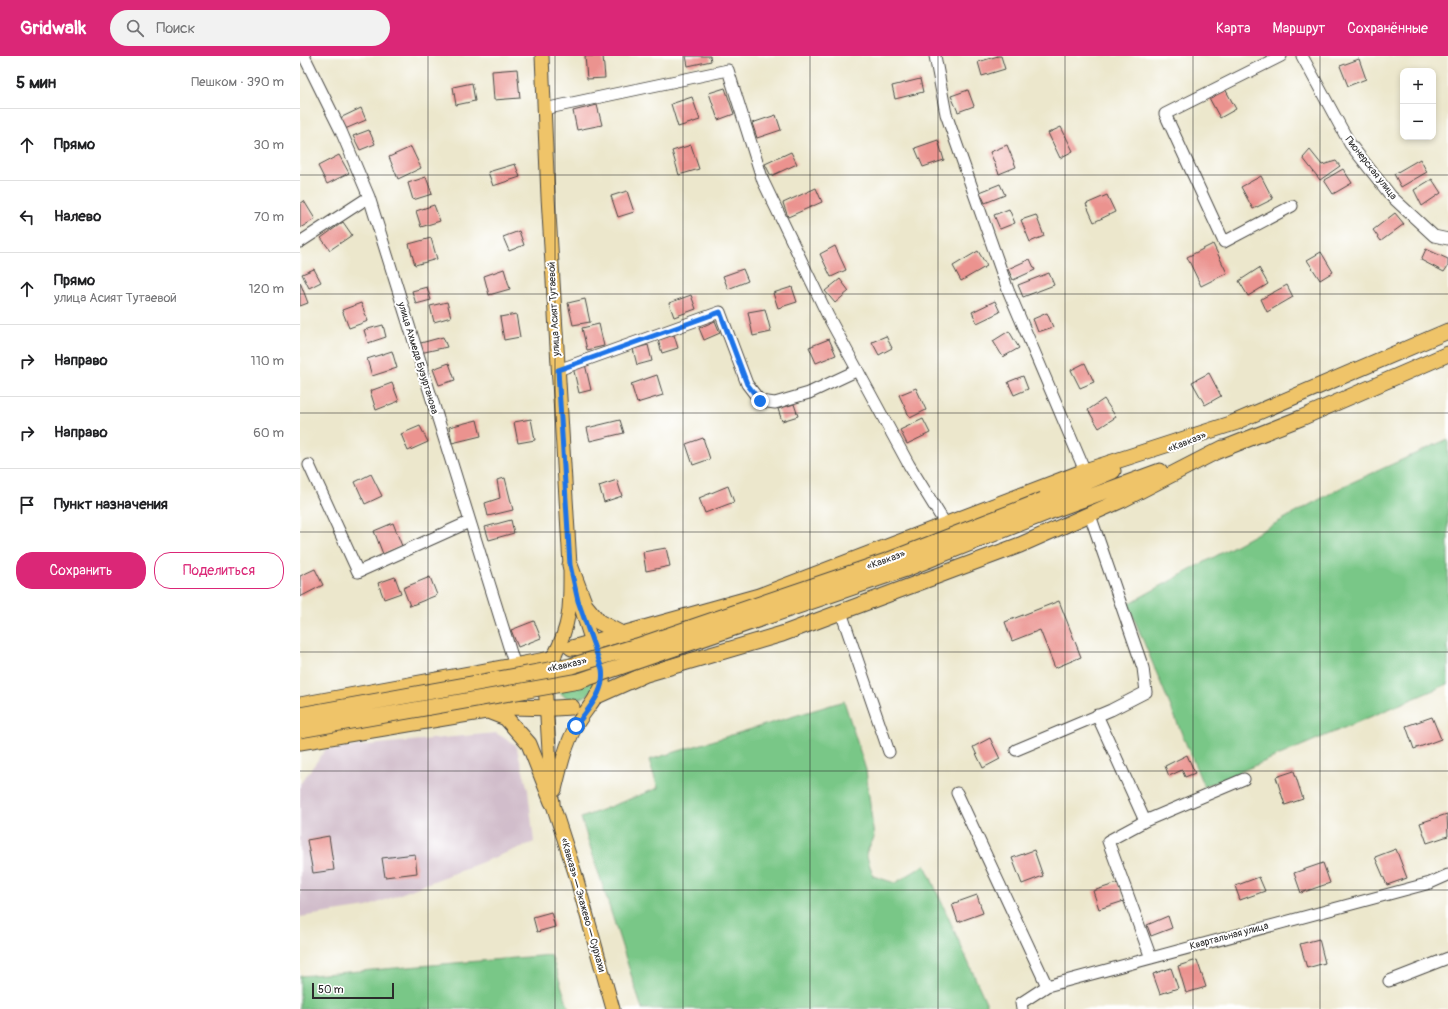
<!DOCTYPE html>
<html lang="ru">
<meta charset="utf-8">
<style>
body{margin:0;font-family:Pangolin,sans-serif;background:#f2f2f2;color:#202124}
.controls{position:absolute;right:12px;top:12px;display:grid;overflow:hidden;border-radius:8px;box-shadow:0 2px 6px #0003}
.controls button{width:36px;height:36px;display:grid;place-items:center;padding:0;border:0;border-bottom:1px solid #e0e0e0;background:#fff;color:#202124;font:20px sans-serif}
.scale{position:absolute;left:12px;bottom:10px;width:82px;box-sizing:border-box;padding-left:4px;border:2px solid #2b2b2b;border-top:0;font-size:11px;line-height:14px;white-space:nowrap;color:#2b2b2b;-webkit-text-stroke:3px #fff;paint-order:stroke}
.stop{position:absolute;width:12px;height:12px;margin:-9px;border:3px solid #1a73e8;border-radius:50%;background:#fff}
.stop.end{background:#1a73e8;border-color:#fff;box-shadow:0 1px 4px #0008}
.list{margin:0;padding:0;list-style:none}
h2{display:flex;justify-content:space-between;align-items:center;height:52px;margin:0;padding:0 16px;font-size:17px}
h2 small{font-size:13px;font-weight:400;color:#757577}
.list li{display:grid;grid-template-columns:26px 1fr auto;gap:12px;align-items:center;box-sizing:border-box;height:72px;padding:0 16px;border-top:1px solid #e0e0e0}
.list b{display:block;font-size:15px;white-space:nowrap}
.list p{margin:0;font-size:13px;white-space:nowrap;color:#757577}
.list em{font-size:13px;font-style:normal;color:#757577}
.actions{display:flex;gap:8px;padding:12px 16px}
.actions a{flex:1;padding:9px 0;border:1px solid #db2777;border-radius:16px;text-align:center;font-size:14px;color:#db2777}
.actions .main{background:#db2777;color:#fff}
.icon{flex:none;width:22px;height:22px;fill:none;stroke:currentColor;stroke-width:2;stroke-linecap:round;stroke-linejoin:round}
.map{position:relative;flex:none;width:1148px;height:953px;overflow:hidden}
header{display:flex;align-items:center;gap:24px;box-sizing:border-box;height:56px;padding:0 20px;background:#db2777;color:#fff}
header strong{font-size:19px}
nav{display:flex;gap:22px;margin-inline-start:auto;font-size:14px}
.search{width:280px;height:36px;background:#f2f2f2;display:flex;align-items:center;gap:10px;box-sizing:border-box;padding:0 14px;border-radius:22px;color:#757577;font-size:15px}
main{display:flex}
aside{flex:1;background:#fff}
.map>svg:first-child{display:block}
.industrial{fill:#d1bdcb}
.green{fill:#79c787;stroke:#527959}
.building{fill:#eb938f}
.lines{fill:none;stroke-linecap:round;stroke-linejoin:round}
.minor-casing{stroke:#484743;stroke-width:13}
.major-casing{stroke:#484743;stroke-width:15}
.highway-casing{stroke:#484743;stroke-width:17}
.minor{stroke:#fff;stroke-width:11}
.major{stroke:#efc469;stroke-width:13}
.highway{stroke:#efc469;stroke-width:15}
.highway-bridge-casing{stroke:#484743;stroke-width:17;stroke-linecap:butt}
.highway-bridge{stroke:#efc469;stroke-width:15}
.route{stroke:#1a73e8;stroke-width:5}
.grid{fill:none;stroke:#2b2b2b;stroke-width:1;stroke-opacity:0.55}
.labels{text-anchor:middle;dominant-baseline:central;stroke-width:4;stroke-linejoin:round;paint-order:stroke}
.street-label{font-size:10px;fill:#2b2b2b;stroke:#fff}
</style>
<header>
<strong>Gridwalk</strong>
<div class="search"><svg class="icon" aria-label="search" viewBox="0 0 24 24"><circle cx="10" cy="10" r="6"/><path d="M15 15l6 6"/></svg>Поиск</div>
<nav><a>Карта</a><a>Маршрут</a><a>Сохранённые</a></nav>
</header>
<main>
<aside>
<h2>5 мин<small>Пешком · 390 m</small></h2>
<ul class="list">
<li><svg class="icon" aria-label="ahead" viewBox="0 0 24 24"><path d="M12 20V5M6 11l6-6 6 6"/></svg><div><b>Прямо</b></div><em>30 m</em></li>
<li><svg class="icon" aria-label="left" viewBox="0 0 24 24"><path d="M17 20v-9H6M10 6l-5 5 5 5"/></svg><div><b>Налево</b></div><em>70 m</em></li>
<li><svg class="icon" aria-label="ahead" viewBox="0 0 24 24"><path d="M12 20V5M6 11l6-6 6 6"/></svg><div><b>Прямо</b><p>улица Асият Тутаевой</p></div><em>120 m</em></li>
<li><svg class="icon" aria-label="right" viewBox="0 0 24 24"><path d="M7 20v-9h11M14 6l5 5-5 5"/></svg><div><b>Направо</b></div><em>110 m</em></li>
<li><svg class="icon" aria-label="right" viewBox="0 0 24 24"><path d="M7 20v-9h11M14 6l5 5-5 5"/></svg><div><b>Направо</b></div><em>60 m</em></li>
<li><svg class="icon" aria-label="arrive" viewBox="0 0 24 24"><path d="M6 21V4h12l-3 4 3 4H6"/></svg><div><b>Пункт назначения</b></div></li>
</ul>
<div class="actions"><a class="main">Сохранить</a><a>Поделиться</a></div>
</aside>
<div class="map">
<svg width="1148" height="953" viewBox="0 0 1148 953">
<rect width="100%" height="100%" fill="#fff"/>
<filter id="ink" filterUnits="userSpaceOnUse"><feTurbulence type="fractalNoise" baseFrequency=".025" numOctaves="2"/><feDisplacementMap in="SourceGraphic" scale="8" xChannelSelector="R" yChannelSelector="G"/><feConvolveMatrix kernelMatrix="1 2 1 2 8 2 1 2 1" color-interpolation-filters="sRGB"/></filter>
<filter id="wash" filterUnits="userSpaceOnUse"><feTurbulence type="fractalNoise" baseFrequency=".012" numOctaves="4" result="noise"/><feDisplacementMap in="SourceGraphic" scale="16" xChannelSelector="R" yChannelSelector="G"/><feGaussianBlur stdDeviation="0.9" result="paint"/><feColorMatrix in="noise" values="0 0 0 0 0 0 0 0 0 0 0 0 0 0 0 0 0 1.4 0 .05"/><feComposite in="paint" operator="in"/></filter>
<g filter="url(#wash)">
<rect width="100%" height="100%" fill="#ece7cc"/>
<path class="industrial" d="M196 677 216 689 228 734 234 786 67 851 0 861V728L26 693Z"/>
<path class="green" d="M1148 383V628L904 731 828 548 1044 430Z
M254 622a21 21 0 1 1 42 0a21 21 0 1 1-42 0Z
M544 645 566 714 574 782 566 797 573 820 595 827 625 809 689 953H342L281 762 358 732 349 704Z
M251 899 269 953H0V920Z"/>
<g id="blocks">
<path class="building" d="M285 0H303L305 22 287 23Z
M386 0H410L411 5 388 10Z
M698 0H701L705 13 682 20 678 6Z
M1059 3 1066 23 1048 30 1040 10Z
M217 13 220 42 194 44 192 15Z
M620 23 623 36 595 43 592 30Z
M172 27 175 45 156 49 153 31Z
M924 31 936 53 920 62 908 40Z
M425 32 434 58 418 64 409 37Z
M668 34 674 50 658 56 651 40Z
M392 41 400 64 378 71 371 48Z
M297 49 302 69 277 74 273 55Z
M61 52 66 64 45 73 40 62Z
M476 59 481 74 457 82 452 67Z
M761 71 773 95 760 102 748 77Z
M69 74 75 88 60 94 53 80Z
M638 84 644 104 623 111 615 92Z
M391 89 399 113 379 119 372 95Z
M707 89 716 111 699 118 690 96Z
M111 91 121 112 98 123 89 101Z
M1010 94 1022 109 1036 105 1040 110 1020 124 1003 102Z
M491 96 497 108 471 120 465 108Z
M39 99 49 117 27 128 18 110Z
M1120 103 1127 116 1101 131 1094 118Z
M215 108 220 121 193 130 188 116Z
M1043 113 1052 127 1033 138 1024 124Z
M961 120 973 143 953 153 941 131Z
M126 121 132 138 113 144 108 127Z
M1132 123 1141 137 1122 150 1114 134Z
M700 128 705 139 685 147 680 136Z
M516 132 522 146 488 161 483 147Z
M327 135 334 156 318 161 311 140Z
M807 139 815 156 794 166 786 148Z
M4 145 15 163 0 172V148Z
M134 149 140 165 121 171 116 155Z
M709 153 715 167 700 173 694 159Z
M1095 157 1104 168 1081 185 1073 174Z
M736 159 744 180 730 186 721 164Z
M43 166 52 179 30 194 21 182Z
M219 175 224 189 209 195 203 181Z
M131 182 137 203 115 209 109 188Z
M913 188 927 217 901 230 887 201Z
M535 190 546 214 531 221 520 198Z
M1126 193 1148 203V210L1144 216 1121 204Z
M678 195 687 210 661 225 653 210Z
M1021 196 1033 216 1020 224 1007 204Z
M730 203 735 214 713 224 708 213Z
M959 212 968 228 948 240 939 225Z
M14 213 21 226 9 232 2 218Z
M204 213 210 233 189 239 184 220Z
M443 213 448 225 428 233 423 220Z
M749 217 754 229 723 241 718 229Z
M540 223 549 235 535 247 525 235Z
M0 226 8 247 0 250Z
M987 229 993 241 967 256 961 243Z
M127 231 131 244 116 248 112 235Z
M492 231 497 246 478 252 473 237Z
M391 239 396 253 374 261 369 247Z
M285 243 290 266 273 269 268 247Z
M695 245 700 256 677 267 672 256Z
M147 246 151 261 134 266 130 250Z
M61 247 68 265 49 272 42 254Z
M465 253 471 276 453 280 448 256Z
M747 257 753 271 738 276 733 263Z
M216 258 220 281 204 284 200 261Z
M415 265 420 277 404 284 399 272Z
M299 268 304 290 287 294 282 272Z
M83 269 86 281 68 287 64 274Z
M709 275 719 292 703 301 693 285Z
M374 279 378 292 362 297 358 284Z
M586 280 592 292 579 299 572 286Z
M143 281 147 291 120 297 117 288Z
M529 283 536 299 516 307 509 291Z
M348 289 352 305 337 309 333 293Z
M92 295 97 312 72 320 67 303Z
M149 307 155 324 139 329 133 313Z
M785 307 794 326 780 332 771 314Z
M285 308 291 334 279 337 273 311Z
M909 317 921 340 905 349 892 326Z
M357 319 363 339 337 347 331 328Z
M723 320 728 333 714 339 708 326Z
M92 327 99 345 76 354 70 335Z
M616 332 626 354 610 362 599 339Z
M804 343 816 361 799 372 788 354Z
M494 348 498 360 482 365 478 353Z
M231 363 235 384 218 387 214 366Z
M623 363 630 377 607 388 600 374Z
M177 364 181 380 152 387 149 371Z
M320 364 324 377 290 385 287 372Z
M120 370 128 386 108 395 101 378Z
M403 382 410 403 393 409 386 388Z
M71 418 82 440 65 448 55 426Z
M205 422 213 454 188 460 185 447 200 442 197 424Z
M317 424 322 440 304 446 299 430Z
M428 430 434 446 405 457 399 442Z
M211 464 214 477 189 484 185 471Z
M93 467 102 490 83 498 74 475Z
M366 492 370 510 346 515 343 496Z
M15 513 23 529 0 541V520Z
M95 521 101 537 84 543 78 527Z
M130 521 137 539 110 550 103 532Z
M759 545 781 601 755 612 740 574 712 585 705 566Z
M234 565 241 582 218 591 211 574Z
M1132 661 1141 683 1114 693 1106 670Z
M690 682 700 703 683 712 673 691Z
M887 699 895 717 885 721 882 714 869 720 865 710Z
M994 715 1003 743 985 749 976 721Z
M1147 758 1148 780 1127 787 1120 767Z
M29 780 34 814 13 817 7 784Z
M1096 793 1107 822 1087 829 1075 801Z
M734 794 743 820 722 828 712 802Z
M115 798 117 817 85 821 82 802Z
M1023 807 1030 827 1001 837 994 817Z
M959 821 965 835 940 844 935 830Z
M818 827 824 845 799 853 793 835Z
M677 839 683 857 658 866 652 848Z
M251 856 255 871 237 876 233 861Z
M868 860 872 872 851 880 847 869Z
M1019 883 1025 907 1007 912 1000 888Z
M897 904 906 931 886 937 878 910Z
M871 912 878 932 860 938 853 918Z"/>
</g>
</g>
<g filter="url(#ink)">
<use href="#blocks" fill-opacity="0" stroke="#484743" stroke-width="1"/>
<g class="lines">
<defs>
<path id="minor" d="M4 0 41 75 69 141 215 610
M635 0 646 58 708 234 785 415
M981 0 865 58 924 186 992 150
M1002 0 1050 88 1091 140 1134 180 1148 183
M244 53 428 14 463 125 528 260 609 409 646 469
M0 186 69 141
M258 314 420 256 447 328 460 345 475 347 509 337 558 314
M9 409 58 516 169 466
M541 556 589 696
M797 659 845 765
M716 694 811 654 846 636 843 612 790 459
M657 737 747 930
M851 902 808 785 845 765 944 723
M1089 925 1148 902
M722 953 721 947 747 930 1130 827 1148 819"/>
<path id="major" d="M242 0 248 141 270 509C270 547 272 565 254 600
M278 542 295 596
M245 627 252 746 275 817 313 953
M255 734C260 713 265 690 276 670 286 650 319 625 295 601 289 596 279 592 270 592"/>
<path id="highway" d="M928 369 1148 275
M915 396 1001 362 1148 298
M743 444 813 415
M751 455 860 415
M270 509 285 549 299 566 322 578
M272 592 459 540 785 415 937 366
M297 640 346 618 482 578 720 489 822 444 923 392
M0 649 251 603 254 600
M188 655 206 662 229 688 252 746
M0 686 210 651 255 652 272 651"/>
</defs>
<use href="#minor" class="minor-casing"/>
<use href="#major" class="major-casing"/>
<use href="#highway" class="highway-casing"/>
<use href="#minor" class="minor"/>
<use href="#major" class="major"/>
<use href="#highway" class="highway"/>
<defs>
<path id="highway-bridge" d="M0 659 271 610 337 590 589 504 743 444
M0 674 279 625 603 514 751 455"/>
</defs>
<use href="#highway-bridge" class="highway-bridge-casing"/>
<use href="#highway-bridge" class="highway-bridge"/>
</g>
</g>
<g class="lines" filter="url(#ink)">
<path class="route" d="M276 670C288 652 306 636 302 613L278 545 270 509 258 314 420 256 447 328 460 345"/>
</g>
<path class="grid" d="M128 0V953M255 0V953M383 0V953M510 0V953M638 0V953M765 0V953M893 0V953M1020 0V953M0 119H1148M0 238H1148M0 357H1148M0 476H1148M0 596H1148M0 715H1148M0 834H1148"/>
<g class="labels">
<g class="street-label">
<text transform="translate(1071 112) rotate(52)">Пионерская улица</text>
<text transform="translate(254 253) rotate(-93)">улица Асият Тутаевой</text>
<text transform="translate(118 302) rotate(73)">улица Ахмеда Бузуртанова</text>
<text transform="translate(887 386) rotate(-22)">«Кавказ»</text>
<text transform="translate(586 504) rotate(-20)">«Кавказ»</text>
<text transform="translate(267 609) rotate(-13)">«Кавказ»</text>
<text transform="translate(283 849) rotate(74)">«Кавказ» — Экажево — Сурхахи</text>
<text transform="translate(929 880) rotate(-15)">Квартальная улица</text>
</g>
</g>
</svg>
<div class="controls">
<button>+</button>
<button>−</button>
</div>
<div class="scale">50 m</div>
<div class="stop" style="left:276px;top:670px"></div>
<div class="stop end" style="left:460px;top:345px"></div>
</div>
</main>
